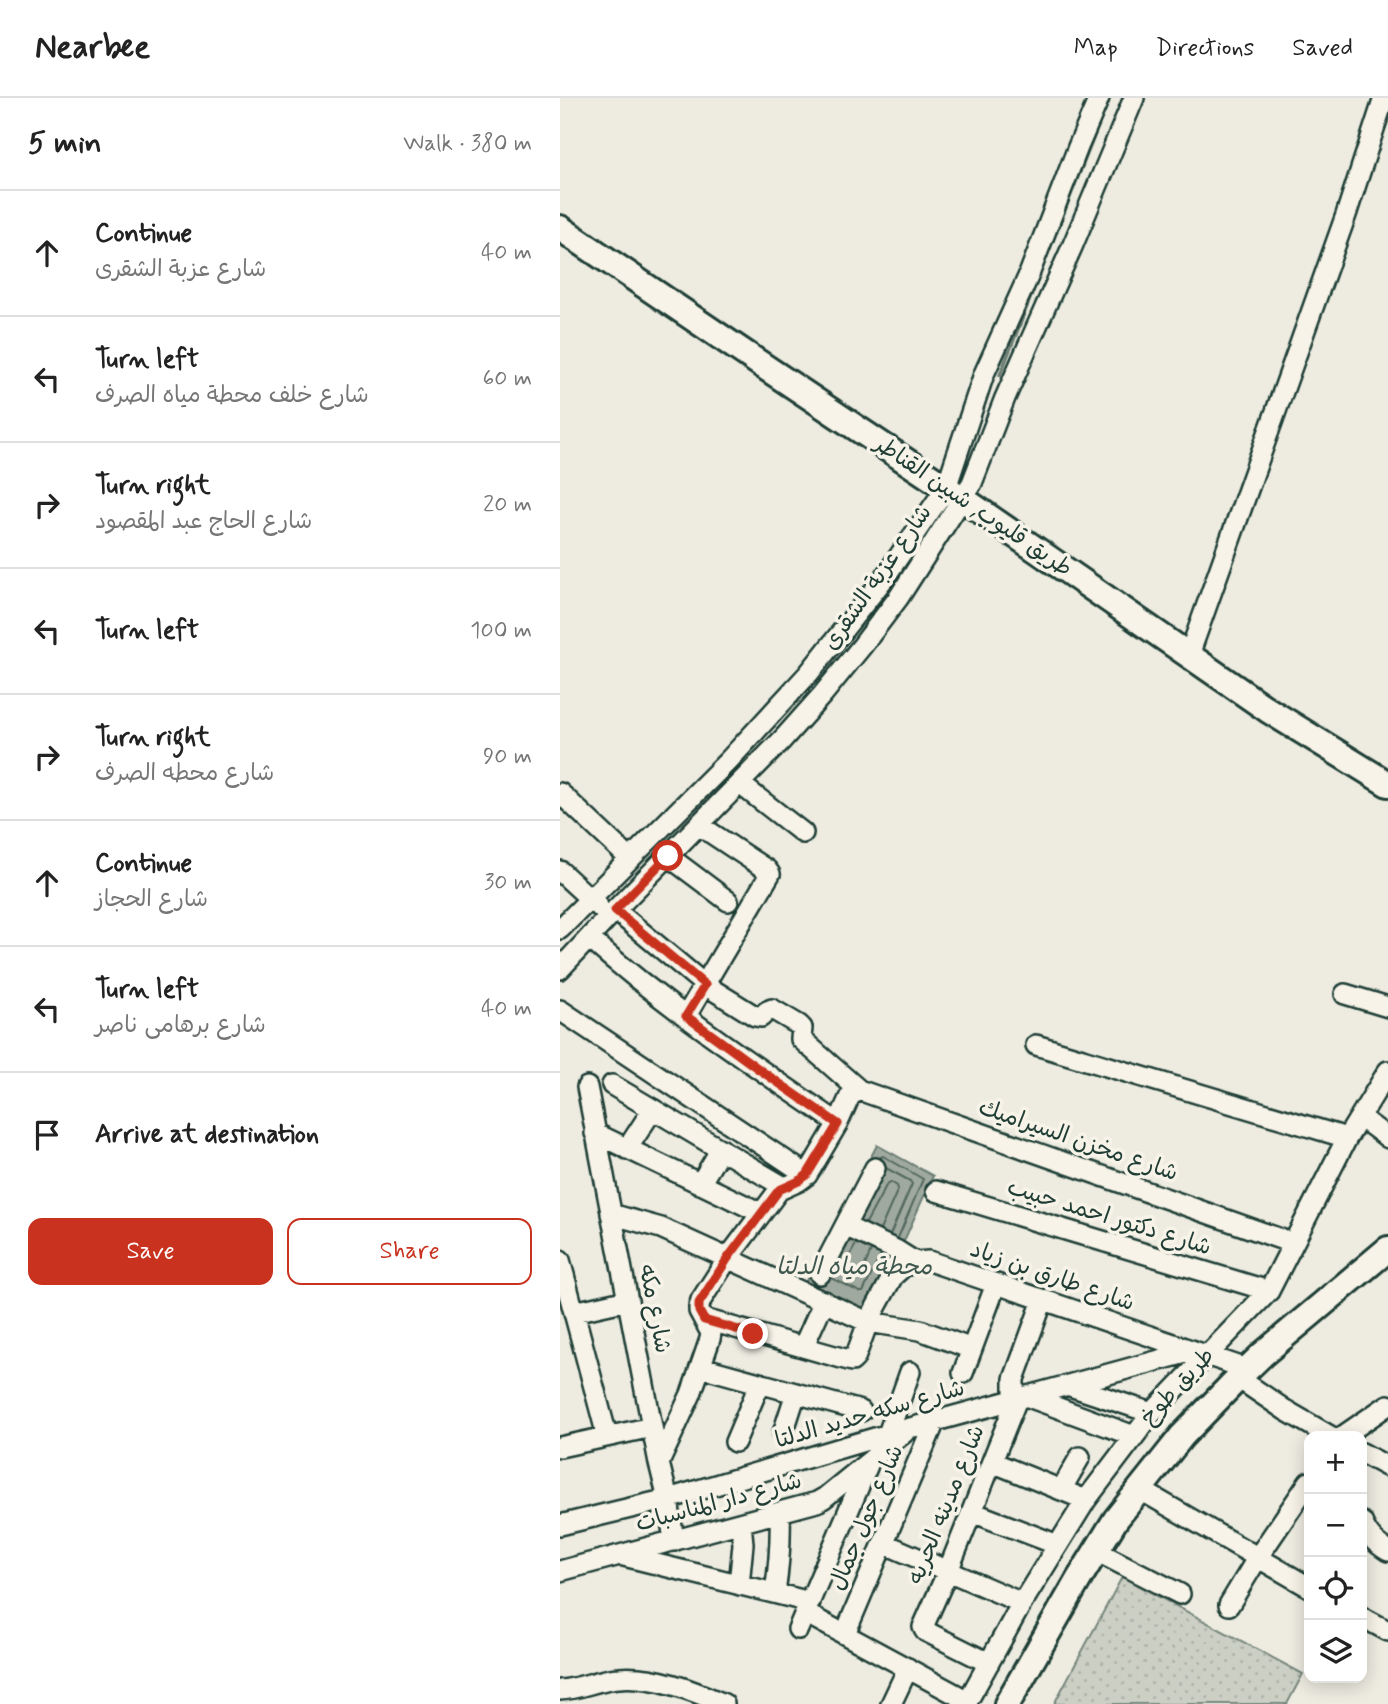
<!DOCTYPE html>
<meta charset="utf-8">
<style>
body{margin:0;font-family:Mynerve,"Playpen Sans Arabic",sans-serif;background:#f2f2f2;color:#222}
.controls{position:absolute;right:21px;bottom:21px;display:grid;overflow:hidden;border-radius:14px;box-shadow:0 4px 18px #0003}
.controls button{width:63px;height:63px;display:grid;place-items:center;padding:0;border:0;border-bottom:2px solid #e0e0e0;background:#fff;color:#222;font:35px sans-serif}
.stop{position:absolute;width:21px;height:21px;margin:-16px;border:5px solid #c8321e;border-radius:50%;background:#fff}
.stop.end{background:#c8321e;border-color:#fff;box-shadow:0 2px 7px #0008}
.list{margin:0;padding:0;list-style:none}
h2{display:flex;justify-content:space-between;align-items:center;height:91px;margin:0;padding:0 28px;font-size:30px}
h2 small{font-size:23px;font-weight:400;color:#767676}
.list li{display:grid;grid-template-columns:46px 1fr auto;gap:21px;align-items:center;box-sizing:border-box;height:126px;padding:0 28px;border-top:2px solid #e0e0e0}
.list b{display:block;font-size:26px;white-space:nowrap}
.list p{margin:0;font-size:23px;white-space:nowrap;color:#767676}
.list em{font-size:23px;font-style:normal;color:#767676}
.actions{display:flex;gap:14px;padding:21px 28px}
.actions a{flex:1;padding:16px 0;border:2px solid #c8321e;border-radius:14px;text-align:center;font-size:24px;color:#c8321e}
.actions .main{background:#c8321e;color:#fff}
.icon{flex:none;width:38px;height:38px;fill:none;stroke:currentColor;stroke-width:2;stroke-linecap:round;stroke-linejoin:round}
.map{position:relative;flex:none;width:828px;height:1606px;overflow:hidden}
header{display:flex;align-items:center;gap:42px;box-sizing:border-box;height:98px;padding:0 35px;background:#fff;border-bottom:2px solid #e0e0e0}
header strong{font-size:33px}
nav{display:flex;gap:38px;margin-inline-start:auto;font-size:24px}
main{display:flex}
aside{flex:1;background:#fff}
.map>svg:first-child{display:block}
.grass{fill:url(#grass-dots);stroke:#76867c;stroke-width:2}
.water{fill:#9fa99f;stroke:#6c7e74;stroke-width:2}
.lines{fill:none;stroke-linecap:round;stroke-linejoin:round}
.shore{stroke:#52685f;stroke-width:2}
.stream{stroke:#6c7e74;stroke-width:3.5}
.minor-casing{stroke:#1f3d34;stroke-width:24}
.major-casing{stroke:#1f3d34;stroke-width:30}
.minor{stroke:#f7f3e8;stroke-width:19}
.major{stroke:#f7f3e8;stroke-width:24}
.route{stroke:#c8321e;stroke-width:9}
.labels{text-anchor:middle;dominant-baseline:central;stroke-width:7;stroke-linejoin:round;paint-order:stroke}
.street-label{font-size:23px;fill:#1f3d34;stroke:#f7f3e8}
.water-label{font-size:24px;font-style:italic;fill:#3f584f;stroke:#f7f3e8}
</style>
<header>
<strong>Nearbee</strong>
<nav><a>Map</a><a>Directions</a><a>Saved</a></nav>
</header>
<main>
<aside>
<h2>5 min<small>Walk · 380 m</small></h2>
<ul class="list">
<li><svg class="icon" aria-label="ahead" viewBox="0 0 24 24"><path d="M12 20V5M6 11l6-6 6 6"/></svg><div><b>Continue</b><p>شارع عزبة الشقرى</p></div><em>40 m</em></li>
<li><svg class="icon" aria-label="left" viewBox="0 0 24 24"><path d="M17 20v-9H6M10 6l-5 5 5 5"/></svg><div><b>Turn left</b><p>شارع خلف محطة مياه الصرف</p></div><em>60 m</em></li>
<li><svg class="icon" aria-label="right" viewBox="0 0 24 24"><path d="M7 20v-9h11M14 6l5 5-5 5"/></svg><div><b>Turn right</b><p>شارع الحاج عبد المقصود</p></div><em>20 m</em></li>
<li><svg class="icon" aria-label="left" viewBox="0 0 24 24"><path d="M17 20v-9H6M10 6l-5 5 5 5"/></svg><div><b>Turn left</b></div><em>100 m</em></li>
<li><svg class="icon" aria-label="right" viewBox="0 0 24 24"><path d="M7 20v-9h11M14 6l5 5-5 5"/></svg><div><b>Turn right</b><p>شارع محطه الصرف</p></div><em>90 m</em></li>
<li><svg class="icon" aria-label="ahead" viewBox="0 0 24 24"><path d="M12 20V5M6 11l6-6 6 6"/></svg><div><b>Continue</b><p>شارع الحجاز</p></div><em>30 m</em></li>
<li><svg class="icon" aria-label="left" viewBox="0 0 24 24"><path d="M17 20v-9H6M10 6l-5 5 5 5"/></svg><div><b>Turn left</b><p>شارع برهامى ناصر</p></div><em>40 m</em></li>
<li><svg class="icon" aria-label="arrive" viewBox="0 0 24 24"><path d="M6 21V4h12l-3 4 3 4H6"/></svg><div><b>Arrive at destination</b></div></li>
</ul>
<div class="actions"><a class="main">Save</a><a>Share</a></div>
</aside>
<div class="map">
<svg width="828" height="1606" viewBox="0 0 828 1606">
<defs>
<pattern id="grass-dots" width="8" height="8" patternUnits="userSpaceOnUse" patternTransform="scale(1.75)"><rect width="8" height="8" fill="#cccfc4"/><path d="M2 2h.1M6 6h.1" fill="none" stroke="#afb3a9" stroke-width="1.8" stroke-linecap="round"/></pattern>
</defs>
<rect width="100%" height="100%" fill="#eeece1"/>
<filter id="ink" filterUnits="userSpaceOnUse"><feTurbulence type="fractalNoise" baseFrequency=".0143" numOctaves="2"/><feDisplacementMap in="SourceGraphic" scale="14" xChannelSelector="R" yChannelSelector="G"/><feConvolveMatrix kernelMatrix="1 2 1 2 8 2 1 2 1" color-interpolation-filters="sRGB"/></filter>
<g filter="url(#ink)">
<path class="grass" d="M562 1479 743 1576 727 1606H494Z"/>
<path class="water" d="M317 1047 373 1078 311 1217 245 1185Z"/>
<g class="lines">
<path class="shore" d="M319 1060 323 1058 363 1081 338 1140
M326 1070 350 1083 352 1086 330 1137
M306 1125 327 1086 331 1084 337 1088 338 1091 320 1132
M296 1146 282 1172 284 1175 295 1180 300 1179 311 1153
M271 1180 300 1194H303L321 1157"/>
<path class="stream" d="M440 277 549 0"/>
<defs>
<path id="minor" d="M629 557 786 117 824 0
M180 686 243 735
M0 695 70 761
M108 758 168 803
M0 773 38 808
M55 812 145 887 195 918 201 919 207 913 212 911 239 927 242 930 241 941 299 992
M0 831 169 662 249 575 322 483 386 390 424 276 468 179 518 49 539 0
M29 840C106 909 193 967 278 1025
M0 871 55 812 222 642 263 596 302 548 339 499 412 385 445 300 512 149 574 0
M785 896 828 909
M0 912 247 1077
M126 918 210 776 207 772 139 727
M476 947 787 1040
M52 987 224 1089
M27 989 99 1365 108 1401 114 1443
M800 1019 828 1040
M35 1035 201 1115
M67 1051 93 1011
M140 1086 161 1051
M376 1093 709 1193
M51 1116 101 1130 308 1224 360 1232 412 1251
M285 1128 336 1152 355 1164
M0 1162 47 1338
M260 1176 315 1070
M14 1214 68 1202
M144 1221 292 1263 295 1260 308 1224 333 1178 343 1169 355 1164 369 1163 687 1271
M243 1249 264 1203
M141 1269 301 1313
M403 1275 436 1186
M678 1280 725 1312 770 1338
M507 1287 592 1315
M466 1298 574 1338
M454 1302V1281L483 1202
M223 1335 236 1295
M328 1336 350 1274
M783 1338 828 1307
M175 1344 200 1285
M0 1349 92 1329
M802 1355 828 1369
M432 1364 526 1402
M99 1365 131 1296 150 1241 151 1235 139 1213V1209L141 1202 168 1160 219 1092 239 1083 247 1077 252 1069 278 1025 290 998 299 992 732 1145
M579 1391 749 1489
M501 1392 520 1359
M412 1414 498 1447
M802 1424C808 1438 815 1445 828 1453
M0 1427 108 1401 328 1336 633 1253
M323 1445 462 1505
M536 1453 620 1496
M64 1458 250 1504
M0 1473 257 1404 264 1400 344 1335
M179 1487 183 1446 181 1425
M215 1495C219 1468 221 1442 220 1415
M669 1507 698 1459 749 1384
M245 1515 408 1603
M802 1519 828 1533
M238 1531 308 1367
M285 1536 375 1323
M429 1565 365 1533 363 1529 388 1473 457 1301
M0 1592C20 1591 39 1581 59 1580 94 1577 132 1592 164 1606
M331 1606 348 1570
M406 1606 462 1505 526 1402 592 1315 709 1193 787 1040 828 973"/>
<path id="major" d="M0 130 208 271 403 401 708 612 828 686
M447 1606 520 1479 556 1421 622 1338 678 1280 703 1256 828 1151"/>
</defs>
<use href="#minor" class="minor-casing"/>
<use href="#major" class="major-casing"/>
<use href="#minor" class="minor"/>
<use href="#major" class="major"/>
</g>
</g>
<g class="lines" filter="url(#ink)">
<path class="route" d="M108 758 55 812 145 887 126 918 200 972 278 1026 247 1077 239 1083 219 1092 168 1160 139 1205V1213L144 1222 193 1236"/>
</g>
<g class="labels">
<g class="street-label">
<text transform="translate(413 409) rotate(34)">طريق قليوب, شبين القناطر</text>
<text transform="translate(318 480) rotate(-55)">شارع عزبة الشقرى</text>
<text transform="translate(518 1043) rotate(19)">شارع مخزن السيراميك</text>
<text transform="translate(549 1120) rotate(17)">شارع دكتور احمد حبيب</text>
<text transform="translate(492 1179) rotate(19)">شارع طارق بن زياد</text>
<text transform="translate(94 1211) rotate(79)">شارع مكه</text>
<text transform="translate(618 1289) rotate(-47)">طريق طوخ</text>
<text transform="translate(310 1317) rotate(-16)">شارع سكه حديد الدلتا</text>
<text transform="translate(159 1405) rotate(-15)">شارع دار المناسبات</text>
<text transform="translate(387 1407) rotate(-68)">شارع مدينه الحريه</text>
<text transform="translate(307 1420) rotate(-67)">شارع جول جمال</text>
</g>
<g class="water-label">
<text x="294" y="1169">محطة مياه الدلتا</text>
</g>
</g>
</svg>
<div class="controls">
<button>+</button>
<button>−</button>
<button><svg class="icon" aria-label="locate" viewBox="0 0 24 24"><circle cx="12" cy="12" r="6"/><path d="M12 2v4M12 18v4M2 12h4M18 12h4"/></svg></button>
<button><svg class="icon" aria-label="layers" viewBox="0 0 24 24"><path d="M12 4l9 5-9 5-9-5zM3 14l9 5 9-5"/></svg></button>
</div>
<div class="stop" style="left:108px;top:758px"></div>
<div class="stop end" style="left:193px;top:1236px"></div>
</div>
</main>
